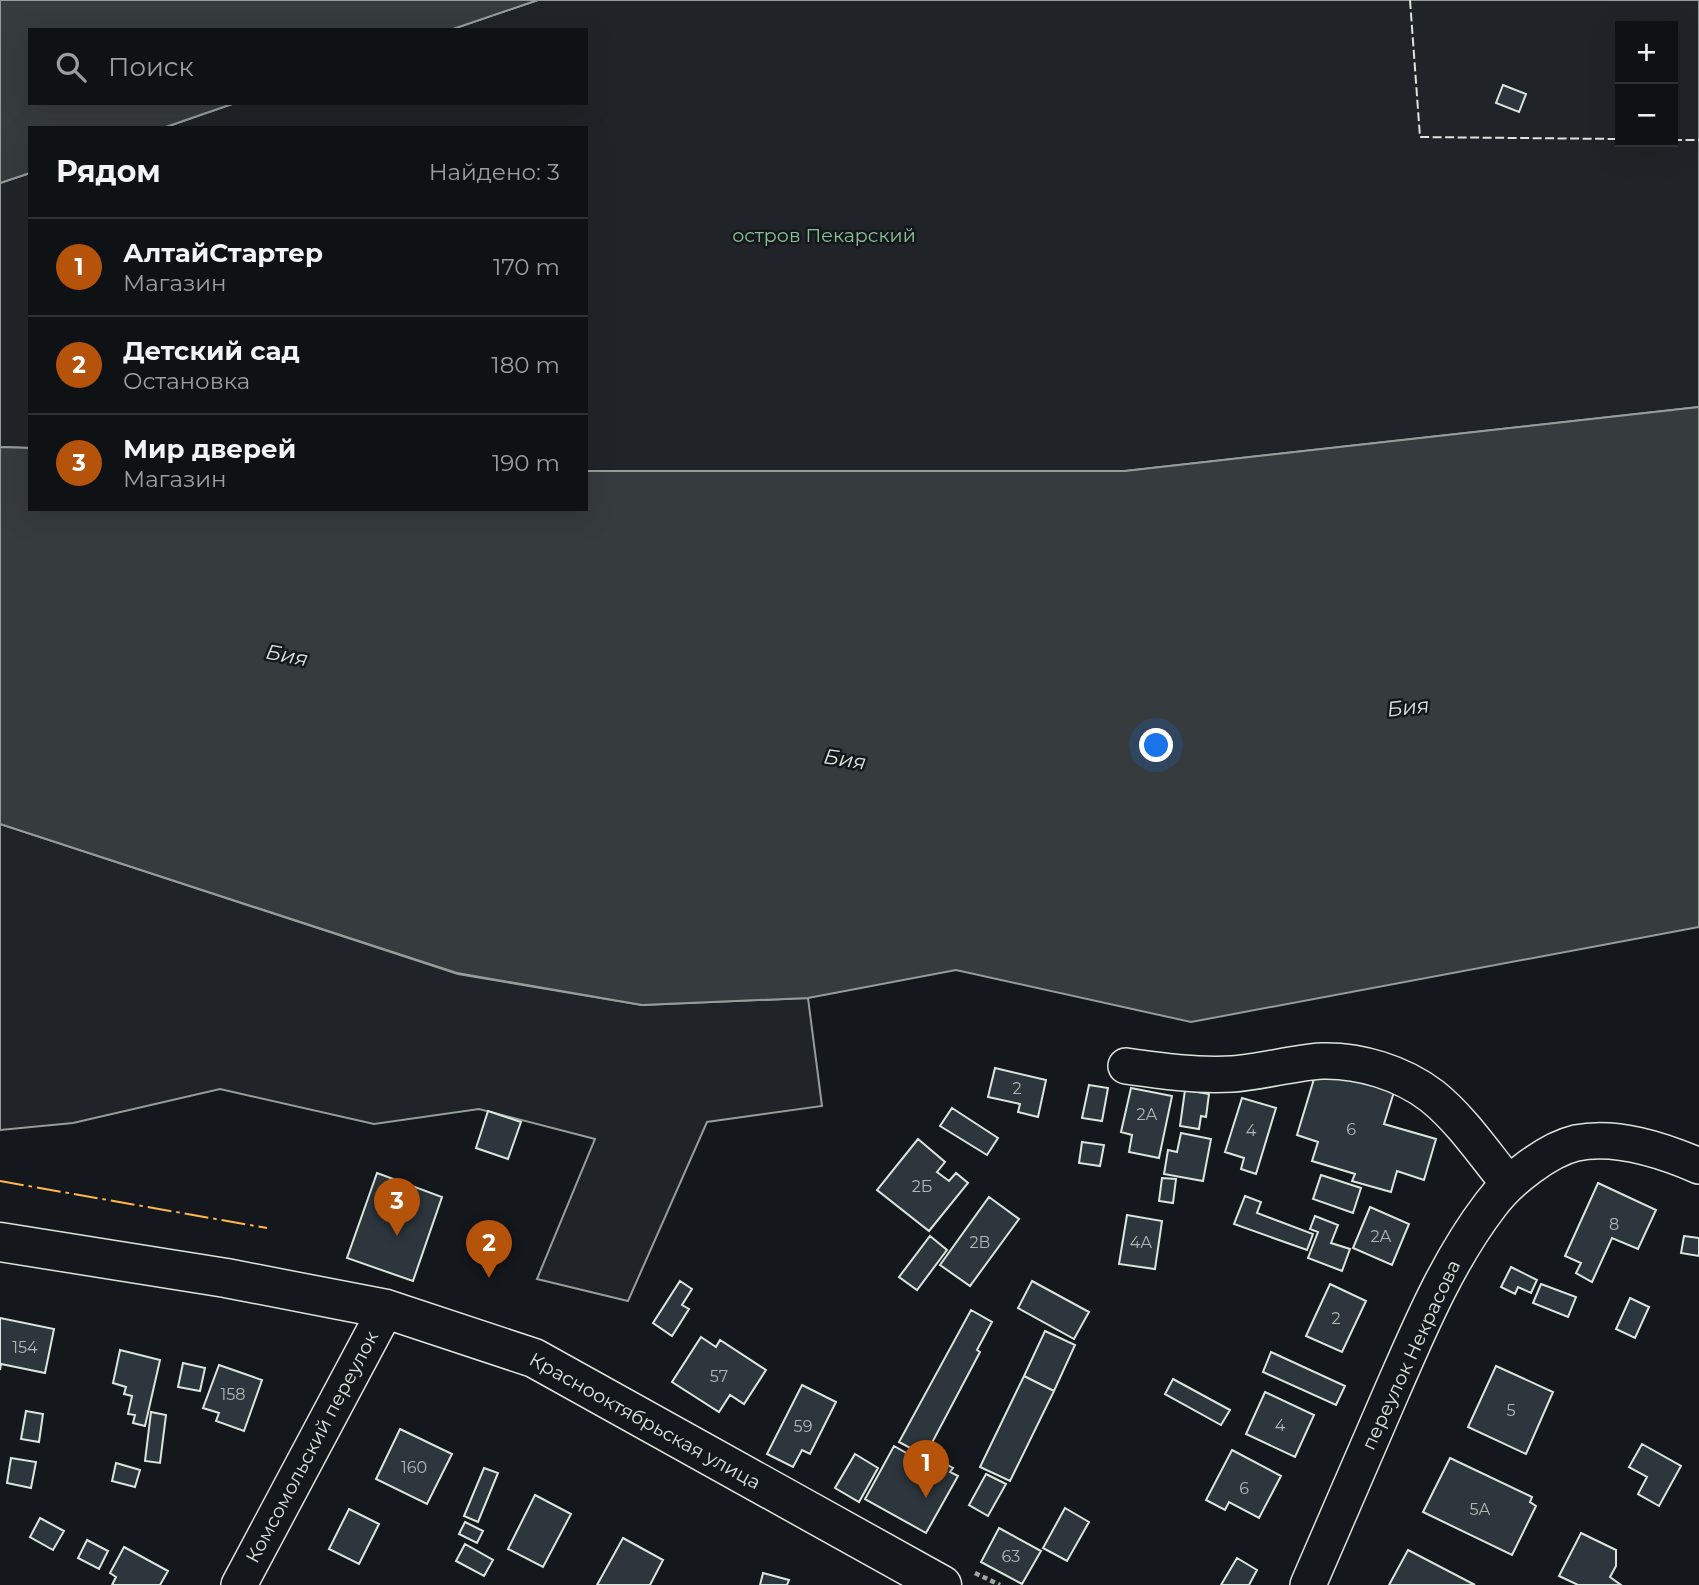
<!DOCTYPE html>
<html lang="ru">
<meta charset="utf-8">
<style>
body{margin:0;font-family:Montserrat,sans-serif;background:#181b1e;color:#f1f3f6}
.controls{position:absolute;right:21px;top:21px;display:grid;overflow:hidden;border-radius:0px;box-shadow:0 7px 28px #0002}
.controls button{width:63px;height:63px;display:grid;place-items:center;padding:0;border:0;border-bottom:2px solid #2f3234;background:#0f1215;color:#f1f3f6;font:35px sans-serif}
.you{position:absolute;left:1157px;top:746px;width:24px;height:24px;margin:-18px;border:5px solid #fff;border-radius:50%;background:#1a73e8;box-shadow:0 0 0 10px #1a73e833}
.badge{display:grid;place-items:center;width:46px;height:46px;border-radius:50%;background:#b45309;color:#fff;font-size:23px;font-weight:700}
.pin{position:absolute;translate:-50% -58px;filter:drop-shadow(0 2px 4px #0008)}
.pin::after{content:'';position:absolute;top:37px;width:24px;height:21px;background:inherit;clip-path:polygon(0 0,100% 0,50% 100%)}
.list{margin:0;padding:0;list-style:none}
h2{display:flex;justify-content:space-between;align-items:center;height:91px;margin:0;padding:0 28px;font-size:30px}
h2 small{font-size:23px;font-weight:400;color:#9b9ea0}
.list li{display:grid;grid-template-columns:46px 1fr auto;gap:21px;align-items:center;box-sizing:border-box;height:98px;padding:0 28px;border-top:2px solid #2f3234}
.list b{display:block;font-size:26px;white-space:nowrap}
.list p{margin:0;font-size:23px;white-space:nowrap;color:#9b9ea0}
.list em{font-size:23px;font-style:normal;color:#9b9ea0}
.icon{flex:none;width:38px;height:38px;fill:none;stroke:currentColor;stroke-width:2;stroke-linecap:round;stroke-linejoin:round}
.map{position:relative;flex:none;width:1699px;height:1585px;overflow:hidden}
.search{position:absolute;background:#0f1215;box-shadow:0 7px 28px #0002;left:28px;top:28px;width:560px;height:77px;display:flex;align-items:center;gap:18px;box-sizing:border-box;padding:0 24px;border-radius:0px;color:#9b9ea0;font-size:26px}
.panel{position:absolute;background:#0f1215;box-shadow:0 7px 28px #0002;left:28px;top:126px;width:560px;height:385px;border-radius:0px}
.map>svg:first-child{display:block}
.green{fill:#202428;stroke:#939e99;stroke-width:2;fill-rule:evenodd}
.water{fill:#363b3e;stroke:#939e99;stroke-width:2}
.building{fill:#2c363c;stroke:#d8e6dc;stroke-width:2}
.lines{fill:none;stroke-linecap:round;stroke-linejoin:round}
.minor-casing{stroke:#d8e6dc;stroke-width:38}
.major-casing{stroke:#d8e6dc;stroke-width:41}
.path{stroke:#9da8a2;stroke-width:4.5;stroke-dasharray:5 3.5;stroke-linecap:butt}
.minor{stroke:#14181c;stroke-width:35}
.major{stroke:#14181c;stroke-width:38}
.fence{stroke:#d8e6dc;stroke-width:2;stroke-dasharray:9 3.5;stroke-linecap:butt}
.power{stroke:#ffb74d;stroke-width:2;stroke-dasharray:24 5 3.5 5;stroke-linecap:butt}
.labels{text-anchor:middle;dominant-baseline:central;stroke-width:5;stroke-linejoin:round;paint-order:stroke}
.number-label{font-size:16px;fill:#adbab4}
.park-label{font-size:19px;fill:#8ac095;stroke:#14181c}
.street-label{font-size:19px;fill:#d8e6dc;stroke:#14181c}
.water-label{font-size:21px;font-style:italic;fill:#d8e6dc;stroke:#14181c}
</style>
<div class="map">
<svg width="1699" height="1585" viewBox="0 0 1699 1585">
<rect width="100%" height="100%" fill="#14181c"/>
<path class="green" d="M538 0H1699V407L1125 471H586V128H163L235 103H586V30H450ZM1620 26H1673V142H1620Z
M30 173V448L0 447V183Z
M0 824 458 974 642 1005 808 998 822 1106 707 1122 628 1301 537 1279 595 1139 479 1109 374 1124 220 1089 73 1123 0 1130Z"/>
<path class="water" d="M0 0H538L450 30H30V103H235L163 128H30V173L0 183Z
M1699 407V927L1191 1022 956 970 808 998 642 1005 457 973 0 824V447L30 448V509H586V471H1125Z"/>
<path class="building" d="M1503 85 1526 94 1519 112 1496 103Z
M995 1068 1046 1080 1038 1117 1018 1112 1020 1104 988 1097Z
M1317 1069 1394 1092 1384 1124 1436 1139 1424 1180 1397 1171 1391 1192 1352 1181 1355 1174 1312 1161 1318 1142 1297 1135Z
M1089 1085 1108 1088 1102 1121 1082 1118Z
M1131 1088 1172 1096 1159 1158 1129 1152 1132 1135 1121 1132Z
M1185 1090 1209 1094 1206 1117 1201 1116 1199 1129 1180 1126Z
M1242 1098 1276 1108 1256 1174 1241 1169 1244 1158 1225 1152Z
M952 1108 998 1138 987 1155 940 1126Z
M488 1111 521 1122 508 1159 476 1148Z
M1181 1133 1211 1139 1203 1181 1164 1174 1168 1150 1177 1152Z
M918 1139 945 1162 937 1172 949 1181 956 1173 968 1183 929 1231 877 1190Z
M1082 1142 1104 1145 1100 1166 1079 1163Z
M377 1173 442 1197 413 1281 347 1258Z
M1321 1175 1361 1188 1353 1213 1313 1199Z
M1162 1178 1176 1179 1173 1203 1159 1201Z
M1598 1183 1656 1210 1638 1249 1612 1238 1592 1282 1576 1273 1581 1263 1565 1256Z
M1245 1196 1261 1202 1257 1213 1313 1234 1307 1250 1234 1224Z
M989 1197 1019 1219 970 1286 940 1265Z
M1370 1207 1409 1224 1392 1265 1353 1248Z
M1127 1215 1162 1221 1155 1269 1119 1264Z
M1315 1216 1338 1225 1331 1243 1350 1249 1342 1271 1308 1258 1318 1232 1310 1229Z
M930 1236 947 1250 917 1290 899 1277Z
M1684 1236 1699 1238V1256L1681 1253Z
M1511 1267 1537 1280 1531 1293 1518 1287 1515 1294 1501 1287Z
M680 1281 692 1289 682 1305 689 1309 672 1336 653 1323Z
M1032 1281 1089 1312 1074 1339 1018 1308Z
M1330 1284 1366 1301 1342 1352 1306 1336Z
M1541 1284 1576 1297 1568 1317 1533 1303Z
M1630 1298 1649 1307 1635 1338 1616 1329Z
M971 1310 992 1322 977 1350 980 1352 925 1456 899 1442Z
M0 1318 54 1329 45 1373 1 1364 0 1370Z
M1045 1331 1075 1345 1054 1391 1024 1376Z
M701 1337 716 1347 720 1340 766 1370 744 1404 730 1395 719 1412 672 1382Z
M120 1350 160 1360 145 1426 133 1423 135 1415 128 1414 132 1396 124 1394 126 1387 113 1383Z
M1271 1352 1345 1386 1336 1405 1263 1372Z
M183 1363 205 1368 200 1391 178 1387Z
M219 1365 262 1380 244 1431 216 1421 219 1413 203 1408Z
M1496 1366 1553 1392 1526 1454 1468 1427Z
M1024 1376 1054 1391 1010 1481 980 1467Z
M1173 1379 1230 1410 1221 1425 1165 1394Z
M802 1385 836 1402 810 1454 802 1450 793 1467 767 1454Z
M1265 1392 1314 1415 1295 1457 1246 1434Z
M26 1411 43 1414 39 1442 21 1439Z
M151 1412 166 1415 160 1463 145 1461Z
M400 1429 452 1454 427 1504 376 1479Z
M1642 1444 1681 1466 1659 1506 1638 1494 1647 1477 1629 1467Z
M894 1446 926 1464 930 1455 953 1468 950 1472 958 1476 926 1533 865 1499Z
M1232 1450 1281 1476 1259 1518 1229 1502 1225 1510 1206 1500Z
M855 1454 878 1468 859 1502 835 1488Z
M11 1458 36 1462 31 1488 7 1483Z
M1450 1458 1532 1497 1530 1502 1536 1506 1512 1555 1423 1512Z
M116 1463 140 1470 135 1487 112 1481Z
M484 1468 498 1473 478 1522 464 1516Z
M986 1474 1006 1484 988 1516 969 1505Z
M535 1495 571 1514 543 1567 508 1549Z
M1065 1508 1089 1522 1067 1561 1043 1548Z
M349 1509 379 1524 359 1564 329 1549Z
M40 1518 64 1531 53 1550 30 1537Z
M465 1522 483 1531 477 1543 459 1534Z
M999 1528 1041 1551 1022 1584 981 1562Z
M1581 1533 1616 1550V1566L1610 1577 1621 1585H1578L1559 1576Z
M623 1538 663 1560 650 1585H597Z
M87 1540 108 1551 99 1569 78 1558Z
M465 1544 493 1560 484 1576 456 1561Z
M124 1547 168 1571 160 1585H112L116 1577 110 1573Z
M1408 1550 1475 1585H1389Z
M1237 1558 1257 1570 1249 1585H1221Z
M763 1573 789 1580 787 1585H760Z"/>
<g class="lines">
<defs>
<path id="minor" d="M1126 1066C1161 1071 1196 1076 1232 1074 1262 1072 1291 1063 1322 1061 1360 1060 1402 1073 1432 1096 1462 1120 1485 1155 1509 1184
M239 1585 386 1309
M1308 1585C1336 1520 1364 1456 1392 1391 1420 1327 1448 1260 1491 1204 1509 1180 1547 1150 1576 1143 1617 1135 1662 1150 1699 1166"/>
<path id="major" d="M0 1242 226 1278 386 1309 534 1358 942 1585"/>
</defs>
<use href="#minor" class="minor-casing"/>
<use href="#major" class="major-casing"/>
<path class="path" d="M975 1573 1000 1585"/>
<use href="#minor" class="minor"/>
<use href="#major" class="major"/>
<path class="fence" d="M1410 0 1420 137 1620 139
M1673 140H1699"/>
<path class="power" d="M0 1181 267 1228"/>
</g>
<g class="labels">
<g class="number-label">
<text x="1017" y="1088">2</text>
<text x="1147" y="1114">2А</text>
<text x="1351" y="1129">6</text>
<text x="1251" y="1130">4</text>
<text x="922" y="1186">2Б</text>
<text x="1614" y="1224">8</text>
<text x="1381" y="1236">2А</text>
<text x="980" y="1242">2В</text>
<text x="1141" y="1242">4А</text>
<text x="1336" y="1318">2</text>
<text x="25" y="1347">154</text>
<text x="719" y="1376">57</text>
<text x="233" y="1394">158</text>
<text x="1511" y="1410">5</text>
<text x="1280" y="1425">4</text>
<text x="803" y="1426">59</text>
<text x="414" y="1467">160</text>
<text x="1244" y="1488">6</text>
<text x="1480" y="1509">5А</text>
<text x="1011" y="1556">63</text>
</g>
<g class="park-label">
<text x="824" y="235">остров Пекарский</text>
</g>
<g class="street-label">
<text transform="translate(1411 1355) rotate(-65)">переулок Некрасова</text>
<text transform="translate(645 1421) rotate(29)">Краснооктябрьская улица</text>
<text transform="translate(312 1447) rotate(-62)">Комсомольский переулок</text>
</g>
<g class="water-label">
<text transform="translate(287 655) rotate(11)">Бия</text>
<text transform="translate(1408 707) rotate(-6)">Бия</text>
<text transform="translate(845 759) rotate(9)">Бия</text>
</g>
</g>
</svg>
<div class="controls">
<button>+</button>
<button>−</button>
</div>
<div class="you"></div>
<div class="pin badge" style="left:926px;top:1498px">1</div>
<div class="pin badge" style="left:489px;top:1278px">2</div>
<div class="pin badge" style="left:397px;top:1236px">3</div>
<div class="search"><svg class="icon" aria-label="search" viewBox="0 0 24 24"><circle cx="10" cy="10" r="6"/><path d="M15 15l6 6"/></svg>Поиск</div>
<section class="panel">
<h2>Рядом<small>Найдено: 3</small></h2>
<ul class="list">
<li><span class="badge">1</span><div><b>АлтайСтартер</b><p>Магазин</p></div><em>170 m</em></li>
<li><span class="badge">2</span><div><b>Детский сад</b><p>Остановка</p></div><em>180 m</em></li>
<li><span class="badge">3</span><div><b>Мир дверей</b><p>Магазин</p></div><em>190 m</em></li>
</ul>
</section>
</div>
